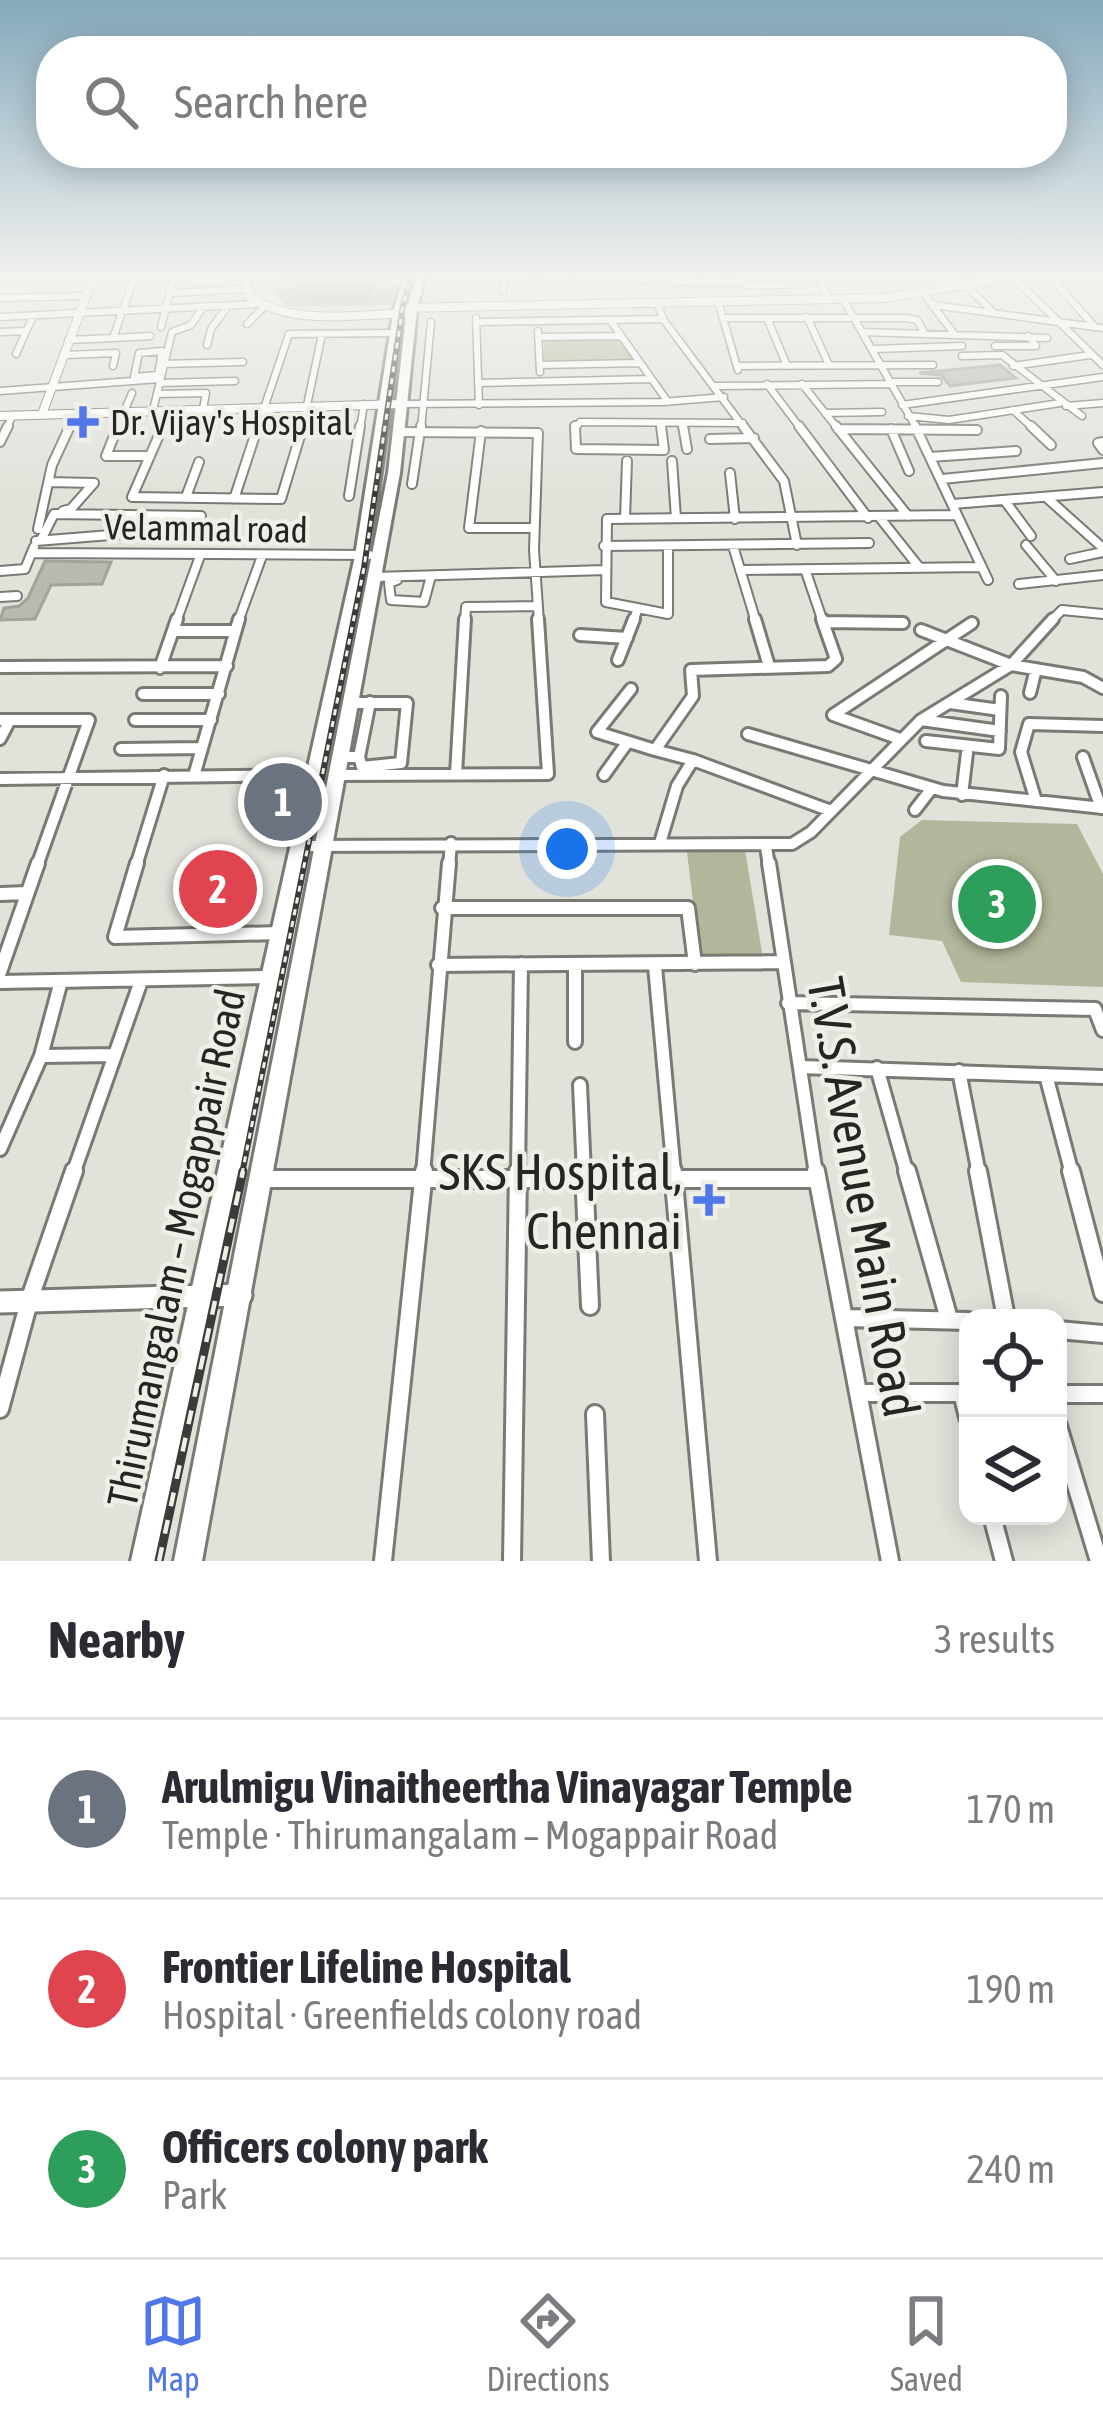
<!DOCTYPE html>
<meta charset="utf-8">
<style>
body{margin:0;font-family:"Asap Condensed",sans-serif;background:#f2f2f3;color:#2b2b33}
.controls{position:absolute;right:36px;bottom:36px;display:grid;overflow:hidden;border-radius:24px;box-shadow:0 6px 30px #0003}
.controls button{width:108px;height:108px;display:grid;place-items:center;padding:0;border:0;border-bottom:3px solid #e1e1e2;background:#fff;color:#2b2b33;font:60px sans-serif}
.you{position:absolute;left:567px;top:849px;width:42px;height:42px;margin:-30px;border:9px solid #fff;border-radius:50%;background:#1a73e8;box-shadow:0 0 0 18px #1a73e833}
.badge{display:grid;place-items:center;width:78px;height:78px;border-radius:50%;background:#5176ea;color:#fff;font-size:39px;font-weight:700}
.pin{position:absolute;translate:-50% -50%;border:6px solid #fff;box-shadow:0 3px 12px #0006}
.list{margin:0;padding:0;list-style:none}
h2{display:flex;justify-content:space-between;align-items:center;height:156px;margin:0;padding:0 48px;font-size:51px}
h2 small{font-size:39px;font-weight:400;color:#7c7c81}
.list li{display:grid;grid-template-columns:78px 1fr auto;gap:36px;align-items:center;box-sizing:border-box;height:180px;padding:0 48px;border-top:3px solid #e1e1e2}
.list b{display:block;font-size:45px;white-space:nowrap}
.list p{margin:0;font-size:39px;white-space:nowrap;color:#7c7c81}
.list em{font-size:39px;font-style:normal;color:#7c7c81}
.icon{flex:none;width:66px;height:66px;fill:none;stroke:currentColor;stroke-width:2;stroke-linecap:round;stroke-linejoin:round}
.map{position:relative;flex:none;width:1103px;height:1561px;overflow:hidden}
.search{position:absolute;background:#fff;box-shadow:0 6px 30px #0003;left:36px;right:36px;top:36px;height:132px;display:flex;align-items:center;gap:30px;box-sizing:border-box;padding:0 42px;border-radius:48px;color:#7c7c81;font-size:45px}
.sheet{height:696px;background:#fff}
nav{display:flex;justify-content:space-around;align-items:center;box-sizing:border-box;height:168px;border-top:3px solid #e1e1e2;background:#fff;font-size:33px;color:#7c7c81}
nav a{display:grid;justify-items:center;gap:6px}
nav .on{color:#5176ea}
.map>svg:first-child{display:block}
.green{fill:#b1b79a}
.water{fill:#92987a}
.building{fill:#b8bab2;stroke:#a2a49c;stroke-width:3}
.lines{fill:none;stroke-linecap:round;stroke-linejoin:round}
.street-far4-casing{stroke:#787a73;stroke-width:9}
.street-far3-casing{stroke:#787a73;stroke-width:12}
.street-far2-casing{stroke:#787a73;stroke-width:16}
.street-far1-casing{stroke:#787a73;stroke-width:18}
.street-casing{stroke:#787a73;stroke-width:22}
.secondary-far1-casing{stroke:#787a73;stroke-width:10}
.secondary-casing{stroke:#787a73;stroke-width:27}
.primary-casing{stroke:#787a73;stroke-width:6}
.street-far4{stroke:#fff;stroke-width:6}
.street-far3{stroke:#fff;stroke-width:8}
.street-far2{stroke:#fff;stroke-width:10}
.street-far1{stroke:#fff;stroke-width:12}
.street{stroke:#fff;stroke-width:16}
.secondary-far1{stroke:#fff;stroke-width:8}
.secondary{stroke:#fff;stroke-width:21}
.primary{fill:#fff;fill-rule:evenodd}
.rail-far1-casing{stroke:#3b3c39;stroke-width:6}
.rail-casing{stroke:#3b3c39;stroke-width:9}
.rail-far1{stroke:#eef0e8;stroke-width:3;stroke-dasharray:6;stroke-linecap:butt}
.rail{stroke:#eef0e8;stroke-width:4.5;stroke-dasharray:14;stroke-linecap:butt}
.poi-dot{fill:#5176ea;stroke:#eef0e8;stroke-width:4.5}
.labels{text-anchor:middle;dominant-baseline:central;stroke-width:9;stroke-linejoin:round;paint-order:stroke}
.far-poi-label{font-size:36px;fill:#252623;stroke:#eef0e8;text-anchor:start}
.far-street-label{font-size:36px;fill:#252623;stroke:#eef0e8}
.street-label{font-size:42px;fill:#252623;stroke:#eef0e8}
.near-poi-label{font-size:51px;fill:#252623;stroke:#eef0e8;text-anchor:end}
.near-street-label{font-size:51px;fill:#252623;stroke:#eef0e8}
</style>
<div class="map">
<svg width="1103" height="1561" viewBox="0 0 1103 1561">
<rect width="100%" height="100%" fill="#e1e3db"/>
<path class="green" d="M276 275H400L392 305 285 307 273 287Z
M544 336H618L635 362 544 364Z
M922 820 1077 824 1103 874V987L961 982 942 941 889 935 900 837Z
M686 844H744L763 958 700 960Z"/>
<path class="water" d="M299 275H380L368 301 318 302 292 294Z"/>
<path class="building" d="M1000 365 1016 378 950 386 941 375 919 373Z
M45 561 111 562 102 584 51 585 35 619 0 620 4 608 19 606 28 598Z
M255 869 247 907 181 909 191 870Z"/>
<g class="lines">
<defs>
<path id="street-far4" d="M13 275 10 281 49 277
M135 275 113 338 150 336
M530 275 564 277
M562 275 639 280
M638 275 639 280 739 283
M736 275 744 285H786
M818 275 828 299
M1050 276 1095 327
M1013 277 1103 365
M964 283 994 313
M921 290 955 335
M503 291 504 275
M172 293 247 289
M1 298 85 296
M843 299 917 429
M718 301 738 370
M657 302 663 319 745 429
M934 305 1103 328
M0 317 256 304
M807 317 829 365
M476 318 479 405
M723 318H907L917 320 925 334
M767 318 787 366
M610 320 668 402
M476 322 663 319
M247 324 264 307
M161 327 174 275
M538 331 540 372
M0 332 26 331
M864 332 1047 338
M538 337 621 336
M68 340 113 338
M207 345 211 329 228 306
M995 346H1036L1028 336
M874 349 962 346
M162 351 158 375 134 377 139 353Z
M16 354 33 316
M66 355 116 353 113 366
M962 356 1002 355 1082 416
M160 364 243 362
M540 365 640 363
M737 366 933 365
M1013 366 1090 355
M892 382H938
M160 383 235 381
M478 383 651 379
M767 384 801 429
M802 384 838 429
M716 386 893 384
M0 391 159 379
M157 394 206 393 203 409
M401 404 662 402 724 397
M902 405 1103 377
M1066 406 1103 403
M153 410 172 332 191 325 204 306
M1013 410 1034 429
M825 413 882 412
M908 416 949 420 1060 403
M661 423 662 429
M682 423 683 429
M6 429 13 415
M68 429 76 413
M117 429 132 393
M162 429 170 410
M257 429 289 334 395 333
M302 429 322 334
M360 429 364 404
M421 429 431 322
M575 429 580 422 743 423
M838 429H879"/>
<path id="street-far3" d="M118 426 106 456H150
M163 426 132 497 281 499 303 426
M575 426 576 449 664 450 661 426
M683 426 687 449
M743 426 784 481 797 545
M799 426 868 518
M836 426 908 516
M915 426 988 580
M1031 426 1051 445
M838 429 977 430
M891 429 909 471
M421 431V426
M481 431 469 528H534
M398 432 538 433 534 550 539 622
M710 439 754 438
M0 442 8 426
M1103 442 1098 443 1103 450
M930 457 1016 451
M672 461 676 518
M730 473 735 519
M942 479 1103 463
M49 482 94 483 71 509 63 511
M412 484 420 431
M349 496 360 426
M186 497 199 462
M1046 497 1103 548
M234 499 258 426
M1005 501 1031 536
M953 504 1103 492
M880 518 919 567
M625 519 627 461
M38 529 52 465 70 426
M36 541 185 529 197 525 201 516 54 514 41 540
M1026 545 1056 581
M604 546 869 543
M733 546 756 622
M668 547V614L606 602 607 519 956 515
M33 553 369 555
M1070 559 1103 552
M805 569 823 622
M740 570 982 567
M0 571 25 569 34 547
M374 577 605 570
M397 580 389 583 391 600 424 602 431 576
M1019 584 1103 575
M0 597 17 596
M176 622 200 556
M238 622 262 556
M465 622 466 607 538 606
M633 622 637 611
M824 622H862
M1050 622 1062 610 1103 614"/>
<path id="street-far2" d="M755 619 769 666
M824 622 903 623
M921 630 1011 665 1083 677 1103 688
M174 631H235
M580 635 627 638
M618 660 634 619
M0 667 227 666
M160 668 177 619
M631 689 597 732 655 750
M1030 693 1036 669
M143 694H219
M950 703 1000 710
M833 715 972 623
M833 715 900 739
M0 720H89L37 866
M135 720H211
M921 720 1000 731
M748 734 943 791 1103 808
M0 739 10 720
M926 741 999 749 1001 696
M121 749 202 748
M341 757H359L362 767 401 763 407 703H351
M359 757 370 702
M1083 757 1101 808
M693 760 831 811
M456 774 465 619
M338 775 548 774 538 619
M604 775 627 743
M194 776 239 619
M0 779 317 775
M962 795 967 753
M1036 801 1021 752 1029 724 1103 726
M915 810 932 788
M660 843 677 786 693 760 655 750 693 696 691 670 828 666 836 659 822 619
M302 846 792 844 811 832 921 720 1011 665 1053 619
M766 847 769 866
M136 866 164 775
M449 866 451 843"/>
<path id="street-far1" d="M137 863 115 937 280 933
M769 863 816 1174
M0 894 27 893
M442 908H688L695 964
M575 964V1042
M438 965 781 962
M655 966 674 1174
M0 972 38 863
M0 982 271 977
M788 1003 1095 1009 1103 1030
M41 1056 115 1055
M800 1067 1103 1077
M877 1068 907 1174
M959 1071 979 1174
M1046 1075 1072 1174
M580 1085 584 1174
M0 1149 41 1056 61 981
M73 1174 141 981
M423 1174 449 863
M518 1174 521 964"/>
<path id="street" d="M584 1171 590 1306
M673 1171 708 1561
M816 1171 890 1561
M907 1171 949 1319
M978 1171 1006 1318
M1071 1171 1103 1293
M263 1179H817
M847 1318 968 1321
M1058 1330 1103 1334
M860 1393H968
M962 1393 968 1417
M1058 1394H1103
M0 1409 30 1298 74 1171
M595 1414 601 1561
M1058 1426 1099 1561
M992 1516 1004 1561
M383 1561 424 1171
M512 1561 518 1171"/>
<path id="secondary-far1" d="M245 275 249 296C292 327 360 314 410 313
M403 308 885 298 1007 278 1079 275
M42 414 94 275
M0 416 401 404"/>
<path id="secondary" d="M0 1302 241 1295"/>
<path id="primary" d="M405 275H413L404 308 369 556 159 1561H131L355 556 394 308Z
M417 275H425L417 308 400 473 202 1561H174L388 473 407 308Z"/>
</defs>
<use href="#street-far4" class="street-far4-casing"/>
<use href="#street-far3" class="street-far3-casing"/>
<use href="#street-far2" class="street-far2-casing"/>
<use href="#street-far1" class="street-far1-casing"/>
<use href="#street" class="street-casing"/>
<use href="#secondary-far1" class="secondary-far1-casing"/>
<use href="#secondary" class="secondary-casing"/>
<use href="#primary" class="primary-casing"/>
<use href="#street-far4" class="street-far4"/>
<use href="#street-far3" class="street-far3"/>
<use href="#street-far2" class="street-far2"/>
<use href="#street-far1" class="street-far1"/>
<use href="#street" class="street"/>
<use href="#secondary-far1" class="secondary-far1"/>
<use href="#secondary" class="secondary"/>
<use href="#primary" class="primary"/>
<defs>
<path id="rail-far1" d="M242 1174 364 568 403 305 412 275"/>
<path id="rail" d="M159 1561 243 1171"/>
</defs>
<use href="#rail-far1" class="rail-far1-casing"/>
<use href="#rail" class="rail-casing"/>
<use href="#rail-far1" class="rail-far1"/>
<use href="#rail" class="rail"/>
</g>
<linearGradient id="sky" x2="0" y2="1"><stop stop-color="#85a9bc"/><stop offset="0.56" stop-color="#f2f2ef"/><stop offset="1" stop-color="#f2f2ef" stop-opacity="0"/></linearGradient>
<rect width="1103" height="493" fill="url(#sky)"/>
<g class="poi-dot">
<path d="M77 404h12v12h12v12h-12v12h-12v-12h-12v-12h12z"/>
<path d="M703 1182h12v12h12v12h-12v12h-12v-12h-12v-12h12z"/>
</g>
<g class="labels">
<g class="far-poi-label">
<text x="110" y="422">Dr. Vijay's Hospital</text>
</g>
<g class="far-street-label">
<text transform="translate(206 528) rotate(1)">Velammal road</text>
</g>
<g class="street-label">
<text transform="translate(176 1248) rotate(-78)">Thirumangalam – Mogappair Road</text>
</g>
<g class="near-poi-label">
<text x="682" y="1171">SKS Hospital,<tspan x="682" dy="59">Chennai</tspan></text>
</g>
<g class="near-street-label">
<text transform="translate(864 1197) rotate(80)">T.V.S. Avenue Main Road</text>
</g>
</g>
</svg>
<div class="controls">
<button><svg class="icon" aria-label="locate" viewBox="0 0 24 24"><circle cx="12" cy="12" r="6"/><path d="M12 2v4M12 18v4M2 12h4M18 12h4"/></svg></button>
<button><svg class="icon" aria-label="layers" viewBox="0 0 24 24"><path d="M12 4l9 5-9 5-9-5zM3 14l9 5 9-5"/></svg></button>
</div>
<div class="you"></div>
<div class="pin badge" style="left:283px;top:802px;background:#6b7280">1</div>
<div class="pin badge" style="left:218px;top:889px;background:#e0444e">2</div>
<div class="pin badge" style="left:997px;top:904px;background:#2e9e5b">3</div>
<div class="search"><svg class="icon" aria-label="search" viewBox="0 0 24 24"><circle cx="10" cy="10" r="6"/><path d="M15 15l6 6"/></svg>Search here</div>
</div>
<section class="sheet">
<h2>Nearby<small>3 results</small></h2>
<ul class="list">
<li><span class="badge" style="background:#6b7280">1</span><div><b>Arulmigu Vinaitheertha Vinayagar Temple</b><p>Temple · Thirumangalam – Mogappair Road</p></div><em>170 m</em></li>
<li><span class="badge" style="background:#e0444e">2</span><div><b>Frontier Lifeline Hospital</b><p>Hospital · Greenfields colony road</p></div><em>190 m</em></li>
<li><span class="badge" style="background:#2e9e5b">3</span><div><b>Officers colony park</b><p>Park</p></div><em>240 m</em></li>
</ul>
</section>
<nav>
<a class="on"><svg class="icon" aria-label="map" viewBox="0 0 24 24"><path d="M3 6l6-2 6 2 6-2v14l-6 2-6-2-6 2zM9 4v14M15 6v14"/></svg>Map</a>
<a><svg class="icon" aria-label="directions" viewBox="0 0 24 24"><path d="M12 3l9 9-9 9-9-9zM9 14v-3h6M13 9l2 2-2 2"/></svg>Directions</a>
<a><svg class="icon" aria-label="saved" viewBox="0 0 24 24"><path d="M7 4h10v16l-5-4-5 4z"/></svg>Saved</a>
</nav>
